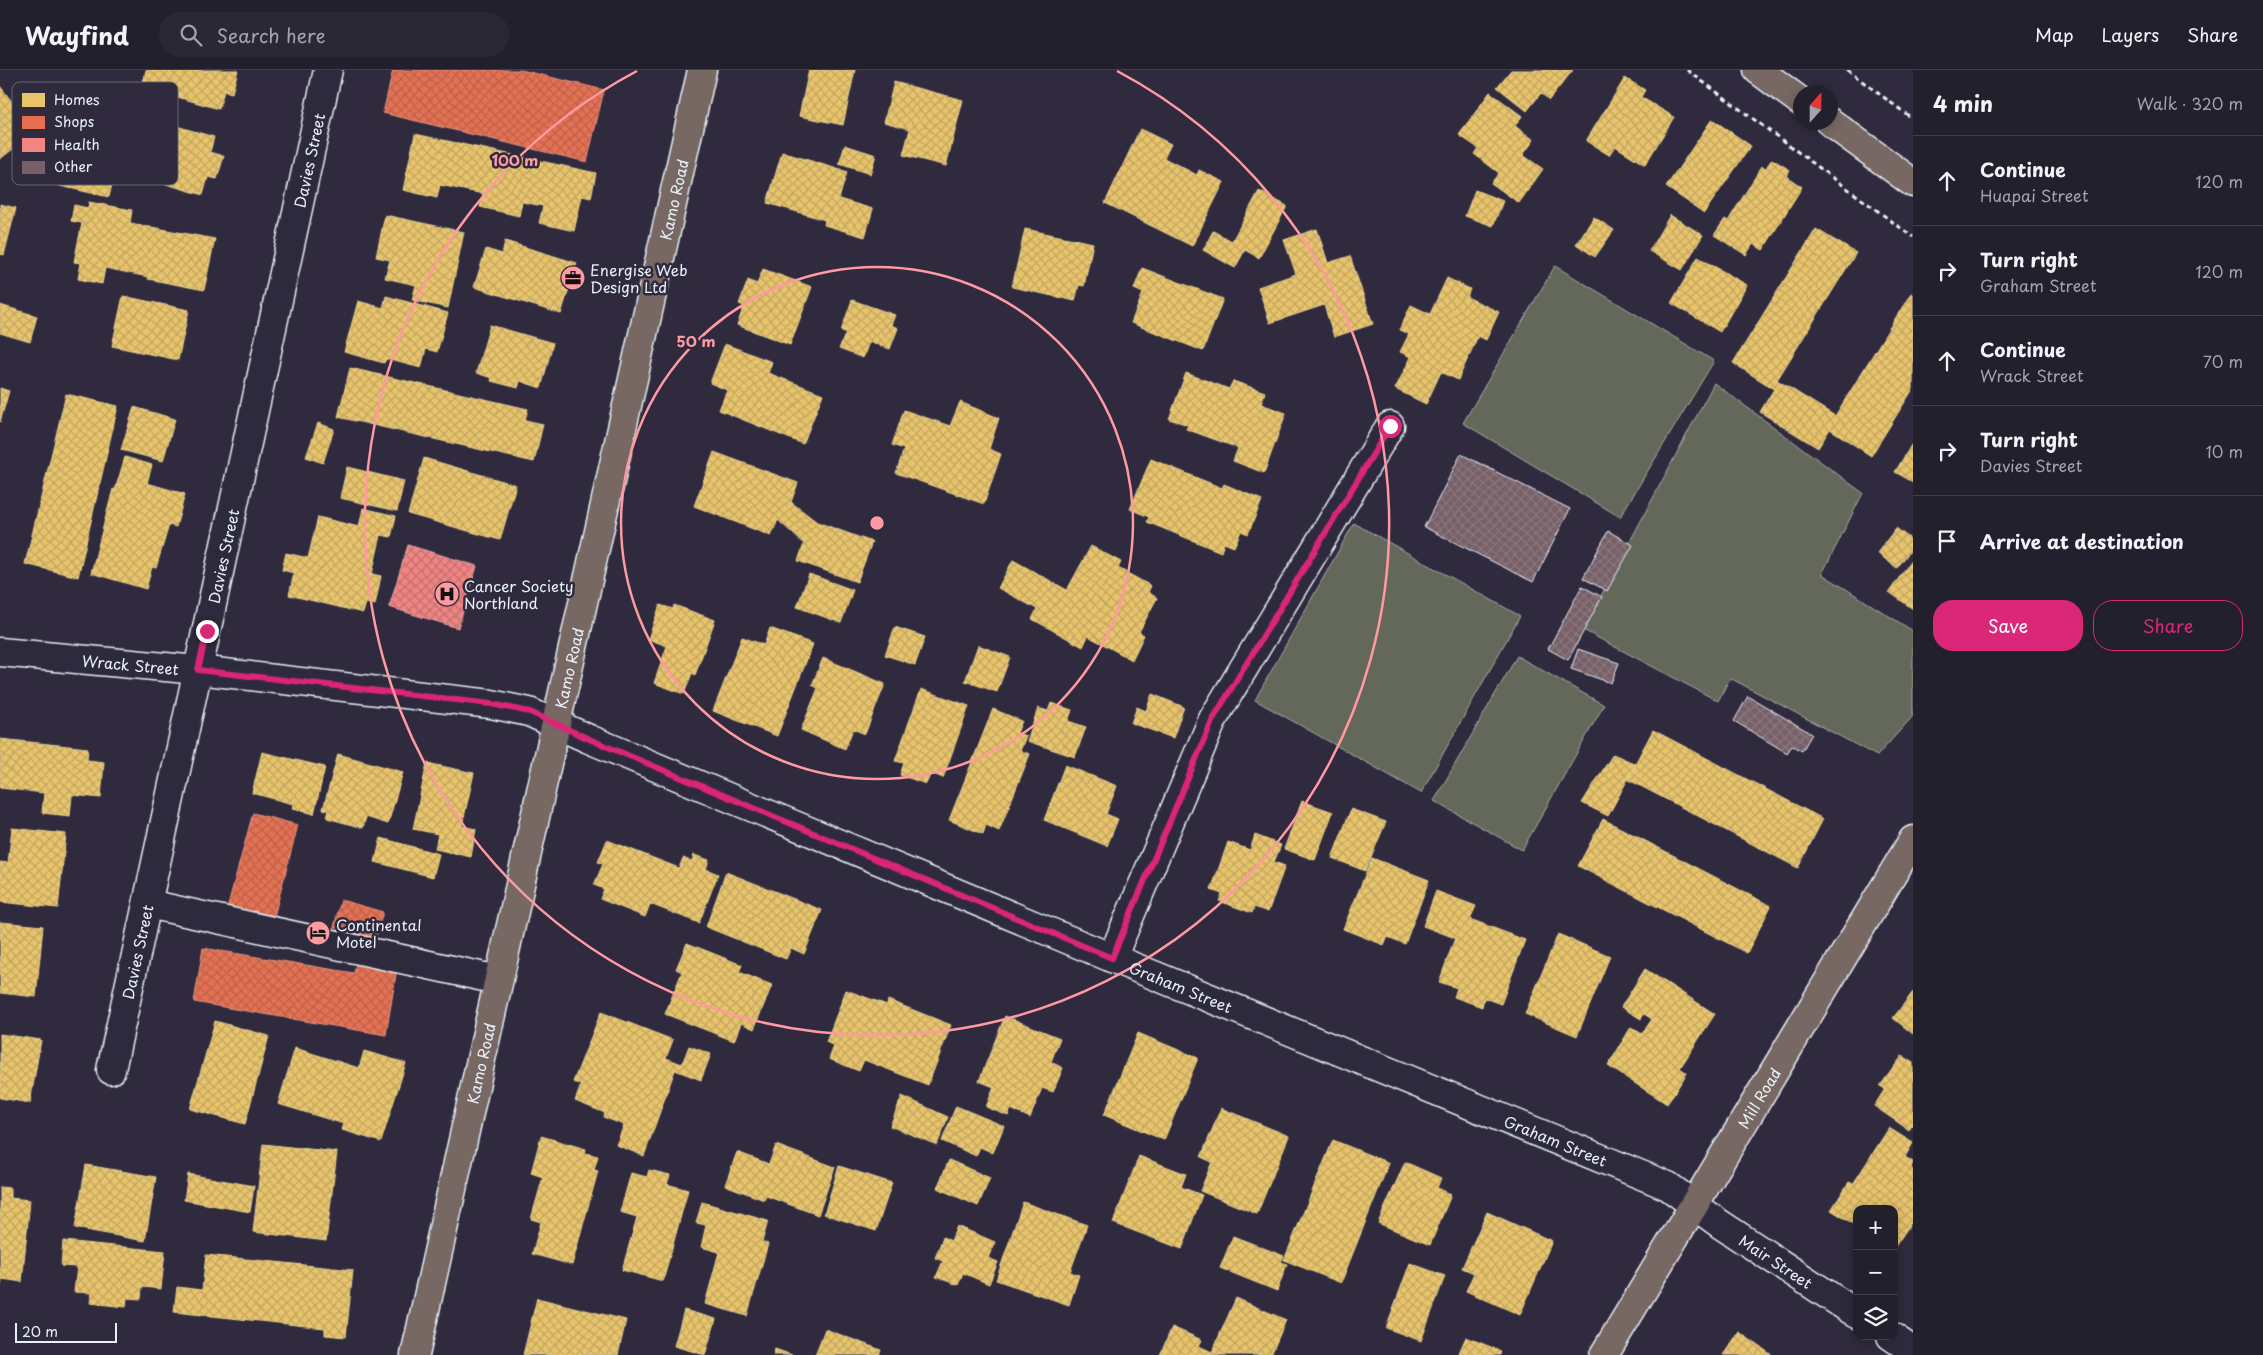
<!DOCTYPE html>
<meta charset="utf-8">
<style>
body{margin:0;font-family:"Playpen Sans",sans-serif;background:#2b2836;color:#f1f3f6}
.controls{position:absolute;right:15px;bottom:15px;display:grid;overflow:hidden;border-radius:10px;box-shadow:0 2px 12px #0003}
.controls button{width:45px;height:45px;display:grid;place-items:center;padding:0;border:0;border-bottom:1px solid #403e4a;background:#23202e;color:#f1f3f6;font:25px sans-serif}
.compass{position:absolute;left:1793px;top:15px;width:45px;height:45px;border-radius:50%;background:#23202e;box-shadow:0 2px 12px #0003;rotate:21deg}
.scale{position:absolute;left:15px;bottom:12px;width:102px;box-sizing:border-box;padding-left:5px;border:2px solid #e8f1f8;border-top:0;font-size:14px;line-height:18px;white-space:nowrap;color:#e8f1f8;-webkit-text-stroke:4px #2f2a3d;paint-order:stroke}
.stop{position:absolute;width:15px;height:15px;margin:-11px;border:4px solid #db2777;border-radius:50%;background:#fff}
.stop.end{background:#db2777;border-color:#fff;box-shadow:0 1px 5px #0008}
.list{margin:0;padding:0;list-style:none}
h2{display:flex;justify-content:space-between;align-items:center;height:65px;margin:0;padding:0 20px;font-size:21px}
h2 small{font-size:16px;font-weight:400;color:#a3a3aa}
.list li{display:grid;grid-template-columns:32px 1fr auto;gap:15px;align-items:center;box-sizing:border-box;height:90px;padding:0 20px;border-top:1px solid #403e4a}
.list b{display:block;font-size:19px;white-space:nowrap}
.list p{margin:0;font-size:16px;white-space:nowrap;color:#a3a3aa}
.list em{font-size:16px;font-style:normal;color:#a3a3aa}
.actions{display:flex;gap:10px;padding:15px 20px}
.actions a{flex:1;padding:11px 0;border:1px solid #db2777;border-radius:20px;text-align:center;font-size:18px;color:#db2777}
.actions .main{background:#db2777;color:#fff}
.icon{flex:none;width:28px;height:28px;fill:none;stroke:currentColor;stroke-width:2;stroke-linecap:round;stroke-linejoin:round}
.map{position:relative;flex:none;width:1913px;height:1285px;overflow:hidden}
header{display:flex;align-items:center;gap:30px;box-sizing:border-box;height:70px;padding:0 25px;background:#23202e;border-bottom:1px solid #403e4a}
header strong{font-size:24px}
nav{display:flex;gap:28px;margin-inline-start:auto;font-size:18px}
.search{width:350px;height:45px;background:#2b2836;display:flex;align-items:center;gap:12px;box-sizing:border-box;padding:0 18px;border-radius:28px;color:#a3a3aa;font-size:19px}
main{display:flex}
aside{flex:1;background:#23202e}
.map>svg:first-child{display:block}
.pitch{fill:#63685a;stroke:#a6aca9}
.homes{fill:url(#homes-cross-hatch);stroke:#e9d295}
.shops{fill:url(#shops-cross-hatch);stroke:#e79683}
.health{fill:url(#health-cross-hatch);stroke:#efa5a5}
.building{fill:url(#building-cross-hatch);stroke:#e8f1f8}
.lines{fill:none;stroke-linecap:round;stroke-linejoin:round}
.minor-casing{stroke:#e8f1f8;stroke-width:31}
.major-casing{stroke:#e8f1f8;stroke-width:31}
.path{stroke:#e8f1f8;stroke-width:3;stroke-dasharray:5 4;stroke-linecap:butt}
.minor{stroke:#2f2a3d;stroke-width:28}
.major{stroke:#776864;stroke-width:28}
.route{stroke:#db2777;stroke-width:6}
.ring{fill:none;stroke:#ff9aa2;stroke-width:2.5}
.labels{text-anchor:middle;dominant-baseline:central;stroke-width:5;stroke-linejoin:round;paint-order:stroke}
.street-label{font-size:15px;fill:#e8f1f8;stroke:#2f2a3d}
.poi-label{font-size:15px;fill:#e8f1f8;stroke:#2f2a3d;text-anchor:start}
.key{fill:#2f2a3d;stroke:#666675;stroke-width:1}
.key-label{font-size:14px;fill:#e8f1f8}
.centre{fill:#ff9aa2;stroke:#2f2a3d;stroke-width:2.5}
.ring-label{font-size:15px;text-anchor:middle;font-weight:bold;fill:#ff9aa2;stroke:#2f2a3d;stroke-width:5;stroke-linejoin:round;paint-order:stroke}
</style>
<header>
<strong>Wayfind</strong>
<div class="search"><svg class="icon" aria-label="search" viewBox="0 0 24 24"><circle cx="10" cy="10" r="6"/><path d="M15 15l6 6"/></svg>Search here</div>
<nav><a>Map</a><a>Layers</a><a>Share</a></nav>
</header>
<main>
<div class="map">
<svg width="1913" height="1285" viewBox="0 0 1913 1285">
<defs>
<pattern id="homes-cross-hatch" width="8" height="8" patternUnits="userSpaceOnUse" patternTransform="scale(1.25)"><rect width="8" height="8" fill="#e9c46a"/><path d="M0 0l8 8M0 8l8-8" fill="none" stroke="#c0a562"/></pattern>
<pattern id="shops-cross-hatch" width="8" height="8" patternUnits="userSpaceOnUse" patternTransform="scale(1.25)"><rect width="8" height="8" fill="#e76f51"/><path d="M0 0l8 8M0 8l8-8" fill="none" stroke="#b7634f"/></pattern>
<pattern id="health-cross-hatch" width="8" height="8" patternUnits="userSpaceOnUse" patternTransform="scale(1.25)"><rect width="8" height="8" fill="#f28482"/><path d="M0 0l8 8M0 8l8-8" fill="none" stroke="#be7271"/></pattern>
<pattern id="building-cross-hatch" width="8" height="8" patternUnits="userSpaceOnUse" patternTransform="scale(1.25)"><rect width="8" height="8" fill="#776067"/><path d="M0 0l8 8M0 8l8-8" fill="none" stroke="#8a777e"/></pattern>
</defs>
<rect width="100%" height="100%" fill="#2f2a3d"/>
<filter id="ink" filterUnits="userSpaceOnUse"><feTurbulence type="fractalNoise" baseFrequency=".02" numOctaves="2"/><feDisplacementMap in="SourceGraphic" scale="10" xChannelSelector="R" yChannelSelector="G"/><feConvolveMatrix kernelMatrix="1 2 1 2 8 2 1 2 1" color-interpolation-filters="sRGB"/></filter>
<g filter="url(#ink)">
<path class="pitch" d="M1555 196 1714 291 1620 447 1463 353Z
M1714 313 1863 423 1822 504 1913 561V646L1877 686 1730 608 1718 631 1583 560Z
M1354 453 1520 546 1421 723 1255 630Z
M1517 586 1604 635 1522 780 1434 731Z"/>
<path class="homes" d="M146 0H238L232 23 224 21 219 39 167 24 168 19 143 12Z
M809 0H855L843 55 799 46Z
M1511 0H1573L1549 30 1541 23 1527 41 1497 17Z
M1625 8 1645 20 1641 27 1674 47 1645 95 1615 76 1609 85 1586 71Z
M894 12 963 30 946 96 903 85 910 59 884 52Z
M0 16 35 62 0 89Z
M1490 22 1522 46 1515 56 1534 70 1523 85 1543 99 1519 133 1491 113 1499 103 1474 84 1478 78 1459 65Z
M78 39 127 49 109 127 60 116Z
M149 48 214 67 210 82 224 86 217 109 208 107 203 125 146 108 153 85 144 83 147 74 141 73Z
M1712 49 1751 76 1704 143 1666 117Z
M1140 59 1171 74 1164 88 1197 105 1199 100 1224 112 1192 176 1105 133Z
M415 64 596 103 591 128 582 126 574 161 539 153 543 136 522 132 519 146 480 137 483 124 440 115 437 128 403 120Z
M845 75 876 85 870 104 839 94Z
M782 82 847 102 839 129 873 139 865 167 824 155 825 150 767 133Z
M1772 89 1790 100 1786 106 1802 117 1763 180 1753 174 1746 185 1714 165 1725 149 1728 151 1762 96 1765 99Z
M1475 120 1503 131 1493 156 1465 146Z
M1259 121 1287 136 1259 188 1245 180 1235 198 1203 180 1213 161 1232 171Z
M89 132 132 140 130 153 215 169 204 220 148 209V207L105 198 102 214 78 209 81 193 74 192 82 153 71 151 74 135 88 138Z
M0 134 16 138 4 185 0 184Z
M385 145 464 162 448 238 412 230 416 215 385 208 390 190 376 187Z
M1670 145 1703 165 1682 200 1649 181Z
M1594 147 1614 160 1595 187 1576 174Z
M1025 159 1093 173 1084 216 1079 215 1075 231 1012 217Z
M1317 159 1328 193 1350 186 1373 254 1334 267 1324 235 1270 253 1258 217 1296 204 1284 170Z
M1816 159 1856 183 1777 310 1835 346 1911 223 1913 224V319L1871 386 1830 359 1818 378 1760 342 1774 319 1733 293Z
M505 171 577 193 561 244 474 217 486 179 502 184Z
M1698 187 1747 215 1720 262 1671 233Z
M1142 198 1223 229 1203 281 1131 253 1143 223 1134 219Z
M763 199 812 217 790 275 737 255 744 236 739 234 748 210 757 214Z
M1447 208 1470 219 1467 227 1499 242 1486 270 1478 266 1458 310 1441 302 1426 334 1395 319 1411 287 1400 282 1409 264 1399 260 1411 235 1430 244Z
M123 226 189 240 178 290 112 276Z
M386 226 448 243 437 282 426 279 421 298 386 289 384 293 344 282 358 231 383 238Z
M852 230 895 245 891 255 898 258 890 279 869 272 863 288 839 279 846 262 841 261Z
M0 235 37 246 30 272 0 263Z
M490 255 553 273 541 318 520 311 518 318 491 311 492 308 476 303Z
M725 274 772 292 768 303 823 324 803 374 719 340 727 320 710 313Z
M350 298 528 339 525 350 543 354 534 392 338 347Z
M1186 303 1229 319 1233 311 1265 322 1261 334 1286 343 1264 403 1233 391 1238 378 1186 359 1188 355 1169 349Z
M0 318 9 321 0 352Z
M66 324 118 336 78 507 25 494Z
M960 332 999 348 989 379 1001 384 984 434 896 403 904 379 892 375 904 340 950 356Z
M134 337 175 349 163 391 121 380Z
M318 353 334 359 323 393 306 387Z
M1913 372V412L1895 402Z
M714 382 798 413 791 432 817 452 872 472 857 512 798 491 804 474 778 450 771 466 694 436Z
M125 387 152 395 147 413 185 424 176 457 169 455 156 498 152 497 146 519 91 503 113 419 115 420Z
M424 388 516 415 500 470 408 444Z
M1151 389 1222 418 1224 414 1262 430 1248 464 1241 461 1234 477 1224 473 1221 482 1147 452 1149 447 1130 439Z
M347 397 404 411 397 441 340 428Z
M363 438 396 446 391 467 381 465 372 504 381 506 375 535 366 533 363 543 289 525 294 503 282 500 286 483 308 488 318 447 359 457Z
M1896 458 1913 471V477L1897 498 1877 483Z
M1091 476 1121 492 1118 498 1151 516 1148 522 1157 528 1139 562 1144 565 1132 590 1088 566 1083 577 1032 549 1037 539 998 518 1013 490 1067 520Z
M1913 488V539L1889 522Z
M809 504 853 520 841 553 797 537Z
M660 535 673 539 674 535 715 550 695 605 692 603 684 624 654 613 667 576 648 569Z
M895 557 925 567 915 595 885 585Z
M770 558 813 574 777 666 713 641 742 567 764 575Z
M978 575 1010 587 997 622 965 611Z
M823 588 885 614 865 664 853 659 845 679 801 660 818 618 812 615Z
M921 619 969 636 943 708 931 703 926 714 900 705 904 693 895 691Z
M1152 624 1184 637 1173 668 1131 653 1137 637 1146 641Z
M1051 633 1072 640 1068 651 1086 657 1075 687 1027 671 1038 638 1048 641Z
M993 639 1022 651 1017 663 1026 666 1020 681 1030 684 999 761 986 755 983 764 949 750Z
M1653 660 1823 749 1798 798 1627 709Z
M0 669 88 678 87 690 104 692 101 728 72 725 70 746 42 743 44 723 0 718Z
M262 682 325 697 314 744 292 738 293 734 252 723Z
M338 684 403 702 388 754 366 747 363 758 327 748 329 740 323 739Z
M1613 684 1636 694 1608 746 1582 733Z
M427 693 474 703 462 756 476 759 471 787 435 779 438 764 413 759Z
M1065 695 1117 716 1106 744 1118 749 1107 776 1044 750Z
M1302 731 1333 742 1315 790 1284 779Z
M1351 739 1386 752 1365 801 1332 788Z
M1603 749 1771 836 1747 883 1578 796Z
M12 758 66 764 58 838 0 832V792L8 793Z
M1255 765 1281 775 1274 792 1285 796 1268 842 1254 837 1252 843 1219 831 1222 824 1211 820 1228 772 1250 780Z
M381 768 439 784 433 807 375 792Z
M607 770 679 798 683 788 692 791 694 785 709 790 706 799 718 804 699 853 650 834 645 847 600 829 604 819 594 815 603 794 598 792Z
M1372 788 1429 810 1405 874 1388 867 1384 875 1343 859Z
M726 802 822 840 804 884 791 878 786 889 706 857Z
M1436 821 1476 836 1470 849 1525 870 1501 934 1484 928 1482 937 1454 927 1457 918 1439 912 1455 868 1423 856Z
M0 852 43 856 36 927 0 923Z
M1558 864 1610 886 1577 966 1525 944Z
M687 873 742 895 739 902 772 915 754 959 741 953 734 971 665 944 682 902 676 899Z
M1645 899 1715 944 1680 998 1687 1003 1667 1034 1608 996 1631 957 1642 964 1652 949 1644 944 1641 949 1621 937Z
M846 920 887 935 888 930 951 955 928 1015 864 990 859 1001 829 989 834 976 826 972Z
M1913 922V964L1893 948Z
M601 942 673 970 666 988 682 994 689 976 711 984 701 1010 675 1000 644 1086 616 1075 624 1055 603 1047 605 1043 575 1031 581 1015 573 1012Z
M1005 946 1060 968 1051 992 1063 998 1053 1022 1042 1018 1030 1048 1011 1039 1008 1046 986 1037 994 1017 979 1011Z
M215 951 269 966 245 1054 190 1039Z
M1138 963 1198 988 1164 1070 1104 1045Z
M0 964 41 970 30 1033 0 1028Z
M295 978 359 998 364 981 406 993 381 1072 342 1060 344 1054 278 1034Z
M1902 986 1913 993V1054L1909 1060 1874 1036 1885 1019 1880 1016Z
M902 1026 948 1047 937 1075 890 1056Z
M956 1036 1004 1056 993 1083 980 1077 976 1086 942 1071Z
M1221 1038 1289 1066 1257 1144 1200 1121 1212 1092 1201 1087Z
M1889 1058 1913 1073 1905 1087 1913 1092 1911 1098 1913 1100V1150L1894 1178V1139H1857V1156L1831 1140 1849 1112 1853 1114Z
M541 1066 586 1079 585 1083 598 1086 594 1100 598 1101 572 1195 532 1184 541 1152 531 1149 543 1107 531 1103Z
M1333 1070 1389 1093 1341 1213 1284 1190Z
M263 1074 337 1082 326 1171 253 1162Z
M776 1075 835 1097 818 1145 766 1126 764 1130 725 1115 737 1082 769 1094Z
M1139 1086 1186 1104 1181 1117 1202 1125 1182 1179 1113 1153Z
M949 1090 990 1108 978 1136 937 1118Z
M1405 1092 1441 1108 1437 1118 1451 1125 1430 1175 1378 1153Z
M86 1095 156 1107 145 1171 75 1158Z
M839 1096 892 1113 876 1161 824 1144Z
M649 1100 670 1105 667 1114 688 1120 663 1211 622 1200 637 1147 620 1142 631 1103 647 1107Z
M188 1104 254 1116 250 1142 184 1130Z
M0 1117 10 1118V1128L30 1130 22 1212 2 1209 0 1221Z
M702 1132 768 1151 762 1172 768 1174 747 1246 705 1234 719 1182 701 1177 706 1155 696 1153Z
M1023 1132 1087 1155 1070 1202 1079 1205 1069 1235 996 1210Z
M1487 1142 1552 1171 1520 1245 1466 1221 1474 1203 1462 1198Z
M957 1156 995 1172 988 1188 998 1192 989 1214 963 1203 958 1215 936 1207 943 1191 935 1188 943 1167 951 1171Z
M1233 1166 1284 1186 1281 1192 1287 1194 1277 1221 1220 1198Z
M63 1171 165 1181 161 1219 142 1217 141 1229 127 1228 126 1237 90 1233 91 1223 74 1222 77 1197 61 1196Z
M206 1185 353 1200 346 1267 325 1265V1258L174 1242 177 1217 202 1220Z
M1410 1193 1445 1206 1421 1271 1386 1258Z
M537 1228 626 1250 618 1285H523Z
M1236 1228 1286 1250 1271 1285H1160L1172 1257 1202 1270 1199 1276 1212 1282Z
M684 1240 716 1249 705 1285 674 1276Z
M825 1259 881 1280 879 1285H815Z
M1739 1262 1772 1285H1723Z
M1466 1267 1501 1281 1500 1285H1458Z
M775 1279 792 1285H773Z"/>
<path class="shops" d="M393 0H521L604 20 587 92 383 43Z
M253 743 298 755 272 854 226 842Z
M341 830 383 842 375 869 334 857Z
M203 878 354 903 358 885 398 892 386 965 194 932Z"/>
<path class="health" d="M408 475 477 496 458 558 389 537Z"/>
<path class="building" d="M1461 384 1570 439 1533 512 1424 457Z
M1608 461 1633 475 1607 521 1583 508Z
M1582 516 1602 527 1568 590 1548 579Z
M1578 579 1619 593 1611 613 1571 599Z
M1748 626 1812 664 1802 681 1792 676 1787 683 1734 651Z"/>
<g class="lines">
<defs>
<g id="minor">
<path id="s1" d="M0 582 198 600 491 634 529 642 589 669 1112 888 1668 1116 1720 1154 1857 1244"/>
<path d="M148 834 498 910"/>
<path d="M1112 888 1213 649 1390 356"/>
<path id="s2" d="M111 1000 328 0"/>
<path d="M1891 1266 1913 1281"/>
</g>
<g id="major">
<path d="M1758 0 1800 31"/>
<path d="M1830 52 1913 113"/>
<path id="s3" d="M415 1285 702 0"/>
<path id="s4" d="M1604 1285 1913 770"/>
</g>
</defs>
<use href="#minor" class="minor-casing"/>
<use href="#major" class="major-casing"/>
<path class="path" d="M1687 0 1913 167
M1847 0 1913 49"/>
<use href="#minor" class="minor"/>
<use href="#major" class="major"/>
</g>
</g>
<g class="lines" filter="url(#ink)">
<path class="route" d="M207 561 198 600 491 634 530 642 589 669 1112 888 1213 649 1390 356"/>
</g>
<g class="ring">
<circle cx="877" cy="453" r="256"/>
<path d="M1117 1A512 512 0 1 1 637 1"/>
</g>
<defs>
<symbol id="office-disc" viewBox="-11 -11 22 22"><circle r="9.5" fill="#ff9aa2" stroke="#2f2a3d"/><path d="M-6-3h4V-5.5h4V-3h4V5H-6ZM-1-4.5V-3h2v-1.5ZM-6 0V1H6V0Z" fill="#111"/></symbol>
<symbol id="hospital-disc" viewBox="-11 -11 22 22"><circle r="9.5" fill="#ff9aa2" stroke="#2f2a3d"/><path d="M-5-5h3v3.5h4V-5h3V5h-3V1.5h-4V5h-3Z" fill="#111"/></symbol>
<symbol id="hotel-disc" viewBox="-11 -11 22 22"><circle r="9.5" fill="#ff9aa2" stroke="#2f2a3d"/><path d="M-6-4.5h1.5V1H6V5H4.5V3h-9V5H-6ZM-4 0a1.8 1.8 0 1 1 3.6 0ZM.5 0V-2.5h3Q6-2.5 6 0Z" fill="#111"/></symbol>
</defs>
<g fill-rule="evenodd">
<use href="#office-disc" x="559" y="194" width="28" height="28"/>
<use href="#hospital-disc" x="433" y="510" width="28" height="28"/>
<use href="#hotel-disc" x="304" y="849" width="28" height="28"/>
</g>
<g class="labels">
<g class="street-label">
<text stroke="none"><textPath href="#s2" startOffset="931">Davies Street</textPath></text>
<text stroke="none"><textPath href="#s3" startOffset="1184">Kamo Road</textPath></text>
<text stroke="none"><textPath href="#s2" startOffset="526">Davies Street</textPath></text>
<text stroke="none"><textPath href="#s1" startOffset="131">Wrack Street</textPath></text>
<text stroke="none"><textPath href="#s3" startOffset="704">Kamo Road</textPath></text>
<text stroke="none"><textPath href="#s2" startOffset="121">Davies Street</textPath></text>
<text stroke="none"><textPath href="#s1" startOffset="1240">Graham Street</textPath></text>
<text stroke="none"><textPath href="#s3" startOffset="299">Kamo Road</textPath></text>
<text stroke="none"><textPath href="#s4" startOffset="300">Mill Road</textPath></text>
<text stroke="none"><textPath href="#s1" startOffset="1645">Graham Street</textPath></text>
<text stroke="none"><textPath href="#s1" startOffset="1898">Mair Street</textPath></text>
</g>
<g class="poi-label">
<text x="590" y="199">Energise Web<tspan x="590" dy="17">Design Ltd</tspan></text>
<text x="464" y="515">Cancer Society<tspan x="464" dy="17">Northland</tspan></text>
<text x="336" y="854">Continental<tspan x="336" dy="17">Motel</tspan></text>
</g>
</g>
<rect x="12" y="12" width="166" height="103" rx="8" class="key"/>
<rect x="22" y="23" width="23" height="14" fill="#e9c46a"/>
<rect x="22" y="46" width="23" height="13" fill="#e76f51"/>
<rect x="22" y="68" width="23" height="14" fill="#f28482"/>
<rect x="22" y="91" width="23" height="13" fill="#776067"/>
<g class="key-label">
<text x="54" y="35">Homes</text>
<text x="54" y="57">Shops</text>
<text x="54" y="80">Health</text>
<text x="54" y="102">Other</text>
</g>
<circle cx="877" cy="453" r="8" class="centre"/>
<g class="ring-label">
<text x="515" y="96">100 m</text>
<text x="696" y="277">50 m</text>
</g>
</svg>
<div class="controls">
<button>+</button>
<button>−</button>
<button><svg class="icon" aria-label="layers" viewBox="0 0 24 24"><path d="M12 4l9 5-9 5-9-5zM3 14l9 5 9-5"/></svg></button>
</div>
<svg class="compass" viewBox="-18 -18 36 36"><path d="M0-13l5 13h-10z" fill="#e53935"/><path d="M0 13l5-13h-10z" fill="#a3a3aa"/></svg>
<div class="scale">20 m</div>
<div class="stop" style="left:1390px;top:356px"></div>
<div class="stop end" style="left:207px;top:561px"></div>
</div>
<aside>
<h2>4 min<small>Walk · 320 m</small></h2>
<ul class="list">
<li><svg class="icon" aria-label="ahead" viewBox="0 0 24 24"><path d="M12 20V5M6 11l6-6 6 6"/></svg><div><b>Continue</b><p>Huapai Street</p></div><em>120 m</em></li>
<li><svg class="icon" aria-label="right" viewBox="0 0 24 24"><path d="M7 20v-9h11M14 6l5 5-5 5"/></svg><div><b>Turn right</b><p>Graham Street</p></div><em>120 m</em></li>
<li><svg class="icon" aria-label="ahead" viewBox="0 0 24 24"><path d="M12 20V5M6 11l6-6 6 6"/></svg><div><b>Continue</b><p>Wrack Street</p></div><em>70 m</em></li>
<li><svg class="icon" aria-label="right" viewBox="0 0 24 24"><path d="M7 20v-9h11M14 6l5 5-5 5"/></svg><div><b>Turn right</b><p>Davies Street</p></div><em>10 m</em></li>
<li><svg class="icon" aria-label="arrive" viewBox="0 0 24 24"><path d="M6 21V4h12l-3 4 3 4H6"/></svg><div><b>Arrive at destination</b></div></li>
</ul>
<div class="actions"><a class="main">Save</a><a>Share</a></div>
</aside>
</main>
